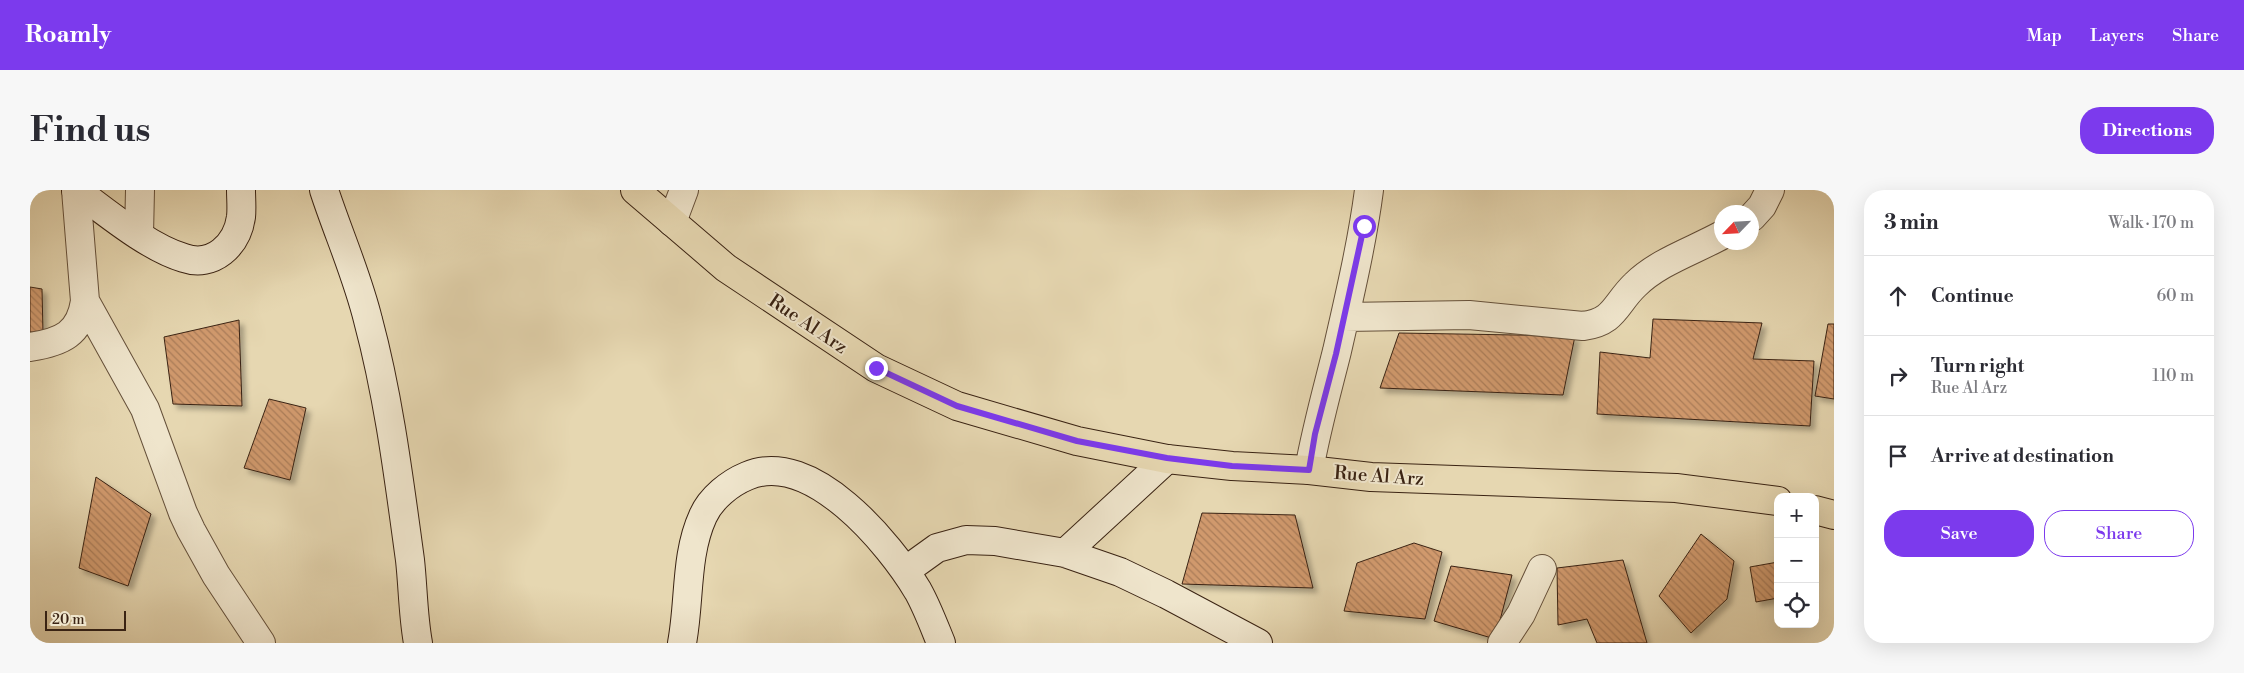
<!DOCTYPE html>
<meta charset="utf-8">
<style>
body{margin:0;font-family:"Libre Bodoni",serif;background:#f7f7f7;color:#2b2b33}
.controls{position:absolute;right:15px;bottom:15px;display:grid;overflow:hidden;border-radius:10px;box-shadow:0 5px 20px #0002}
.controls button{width:45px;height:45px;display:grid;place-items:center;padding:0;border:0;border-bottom:1px solid #e1e1e2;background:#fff;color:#2b2b33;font:25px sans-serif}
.compass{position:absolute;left:1684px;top:15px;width:45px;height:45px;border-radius:50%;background:#fff;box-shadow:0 5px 20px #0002;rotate:245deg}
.scale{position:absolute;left:15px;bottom:12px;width:81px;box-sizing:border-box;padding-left:5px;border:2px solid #3a2313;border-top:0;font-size:14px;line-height:18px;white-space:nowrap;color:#3a2313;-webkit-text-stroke:4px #efe5cc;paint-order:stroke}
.stop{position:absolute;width:15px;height:15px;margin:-11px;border:4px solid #7c3aed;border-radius:50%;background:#fff}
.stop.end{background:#7c3aed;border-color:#fff;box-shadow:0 1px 5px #0008}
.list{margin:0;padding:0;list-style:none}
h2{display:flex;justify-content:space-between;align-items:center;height:65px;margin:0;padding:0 20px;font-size:21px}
h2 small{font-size:16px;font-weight:400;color:#7c7c81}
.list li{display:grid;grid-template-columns:32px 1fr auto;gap:15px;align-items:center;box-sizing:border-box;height:80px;padding:0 20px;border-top:1px solid #e1e1e2}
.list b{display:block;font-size:19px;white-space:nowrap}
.list p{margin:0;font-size:16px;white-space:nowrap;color:#7c7c81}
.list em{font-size:16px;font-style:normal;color:#7c7c81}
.actions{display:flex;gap:10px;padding:15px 20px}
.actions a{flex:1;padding:11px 0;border:1px solid #7c3aed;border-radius:20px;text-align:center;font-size:18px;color:#7c3aed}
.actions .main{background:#7c3aed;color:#fff}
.icon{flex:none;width:28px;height:28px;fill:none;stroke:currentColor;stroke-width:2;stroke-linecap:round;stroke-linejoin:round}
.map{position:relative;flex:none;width:1804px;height:453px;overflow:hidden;border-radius:20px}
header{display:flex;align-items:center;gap:30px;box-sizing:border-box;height:70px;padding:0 25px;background:#7c3aed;color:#fff}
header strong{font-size:24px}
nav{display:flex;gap:28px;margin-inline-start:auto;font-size:18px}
.intro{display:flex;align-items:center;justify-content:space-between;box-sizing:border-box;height:120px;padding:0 30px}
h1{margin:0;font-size:35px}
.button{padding:12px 22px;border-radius:20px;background:#7c3aed;color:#fff;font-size:18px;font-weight:700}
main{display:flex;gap:30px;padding:0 30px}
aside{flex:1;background:#fff;border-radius:20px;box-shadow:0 5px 20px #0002}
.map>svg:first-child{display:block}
.building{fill:url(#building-back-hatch);stroke:#3a2313;filter:url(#shadow)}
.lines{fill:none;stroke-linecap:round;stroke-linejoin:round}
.street-casing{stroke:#65503a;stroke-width:30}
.secondary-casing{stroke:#3a2313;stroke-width:30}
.primary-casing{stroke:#3a2313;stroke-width:30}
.street{stroke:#efe5cc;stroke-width:28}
.secondary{stroke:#efe5cc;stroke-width:28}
.primary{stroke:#e6d7b1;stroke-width:28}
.route{stroke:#7c3aed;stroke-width:6}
.labels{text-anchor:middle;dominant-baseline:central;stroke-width:4;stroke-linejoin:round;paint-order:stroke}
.street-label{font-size:19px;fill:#3a2313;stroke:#efe5cc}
</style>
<header>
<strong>Roamly</strong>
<nav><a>Map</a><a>Layers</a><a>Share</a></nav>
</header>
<div class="intro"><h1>Find us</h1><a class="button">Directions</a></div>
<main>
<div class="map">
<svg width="1804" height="453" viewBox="0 0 1804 453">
<defs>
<pattern id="building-back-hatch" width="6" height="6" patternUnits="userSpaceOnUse" patternTransform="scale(1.25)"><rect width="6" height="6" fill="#d0996d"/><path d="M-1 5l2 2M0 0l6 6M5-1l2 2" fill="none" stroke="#aa7c58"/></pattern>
<filter id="shadow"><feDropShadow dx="4.5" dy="4.5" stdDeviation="2.5" flood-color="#0004"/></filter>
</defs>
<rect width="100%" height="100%" fill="#e6d7b1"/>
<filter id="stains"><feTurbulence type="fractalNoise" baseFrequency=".004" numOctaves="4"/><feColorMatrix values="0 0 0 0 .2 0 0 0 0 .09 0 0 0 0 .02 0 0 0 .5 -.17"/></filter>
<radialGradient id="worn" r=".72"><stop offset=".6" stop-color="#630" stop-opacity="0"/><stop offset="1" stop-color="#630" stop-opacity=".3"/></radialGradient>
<path class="building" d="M0 97 12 99 13 143 0 142Z
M1623 129 1732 133 1723 169 1784 171 1780 236 1567 224 1570 162 1620 168Z
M209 130 212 216 143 214 134 147Z
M1798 134H1804V209L1785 206Z
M1369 143 1545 146 1533 205 1350 198Z
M239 209 276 218 260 290 214 278Z
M66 287 121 324 98 396 49 378Z
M1172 323 1265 325 1283 398 1152 394Z
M1671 344 1704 371 1697 409 1661 443 1629 406Z
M1384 353 1412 362 1395 429 1314 421 1327 373Z
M1593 370 1617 453H1567L1557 429 1528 435 1527 378Z
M1748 372V408L1726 412 1720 377Z
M1421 376 1482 385 1465 449 1404 431Z"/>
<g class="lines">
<defs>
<path id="street" d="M1722 27 1732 16 1740 0
M642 32 654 0
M109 45 110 0
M55 111 115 219 153 323 161 340 186 385 231 453
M1315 127 1439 125 1553 136C1585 132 1585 114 1605 95 1628 72 1663 61 1692 45
M0 157C32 152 50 144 55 111L46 0
M1279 280C1286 240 1297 201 1307 161 1319 108 1332 54 1339 0
M1472 453 1491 424 1512 379"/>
<path id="secondary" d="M46 0C76 22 119 58 154 68 183 78 207 55 211 27 212 18 211 9 211 0
M294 0C308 43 327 85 338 130 359 208 369 290 380 370 383 397 383 426 388 453
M1035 363 1137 269
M875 381 907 358 936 350 965 351 1035 363 1090 382 1136 404 1228 453
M652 453C660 411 655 365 673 326 681 308 700 293 717 286 781 258 860 354 888 401 897 417 904 436 911 453"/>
<path id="primary" d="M605 0 696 78 846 178 927 216 1047 251 1137 269 1202 276 1279 280 1341 287 1646 298 1748 311
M1785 320 1804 325"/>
</defs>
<use href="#street" class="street-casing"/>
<use href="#secondary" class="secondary-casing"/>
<use href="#primary" class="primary-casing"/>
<use href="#street" class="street"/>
<use href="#secondary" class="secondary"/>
<use href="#primary" class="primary"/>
</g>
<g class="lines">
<path class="route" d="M846 178 927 216 1047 251 1137 268 1202 276 1279 280 1285 244 1306 164 1334 36"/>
</g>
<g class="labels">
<g class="street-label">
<text transform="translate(778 134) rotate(34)">Rue Al Arz</text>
<text transform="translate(1349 286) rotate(4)">Rue Al Arz</text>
</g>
</g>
<rect width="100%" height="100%" filter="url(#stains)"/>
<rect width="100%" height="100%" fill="url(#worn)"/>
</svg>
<div class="controls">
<button>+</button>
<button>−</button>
<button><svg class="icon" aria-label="locate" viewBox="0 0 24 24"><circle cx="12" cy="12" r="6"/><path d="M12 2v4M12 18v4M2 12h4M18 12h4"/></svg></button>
</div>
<svg class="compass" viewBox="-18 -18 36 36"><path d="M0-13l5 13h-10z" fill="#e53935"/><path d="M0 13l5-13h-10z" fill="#7c7c81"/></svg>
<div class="scale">20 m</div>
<div class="stop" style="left:1334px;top:36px"></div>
<div class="stop end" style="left:846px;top:178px"></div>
</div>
<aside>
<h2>3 min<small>Walk · 170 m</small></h2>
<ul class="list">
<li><svg class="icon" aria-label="ahead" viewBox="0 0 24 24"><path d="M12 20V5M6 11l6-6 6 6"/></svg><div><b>Continue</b></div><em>60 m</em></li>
<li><svg class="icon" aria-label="right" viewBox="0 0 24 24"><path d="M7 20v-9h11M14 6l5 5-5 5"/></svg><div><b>Turn right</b><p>Rue Al Arz</p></div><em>110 m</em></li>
<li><svg class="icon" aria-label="arrive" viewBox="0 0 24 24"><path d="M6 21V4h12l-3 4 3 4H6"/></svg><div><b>Arrive at destination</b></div></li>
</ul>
<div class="actions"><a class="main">Save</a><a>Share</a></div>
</aside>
</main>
